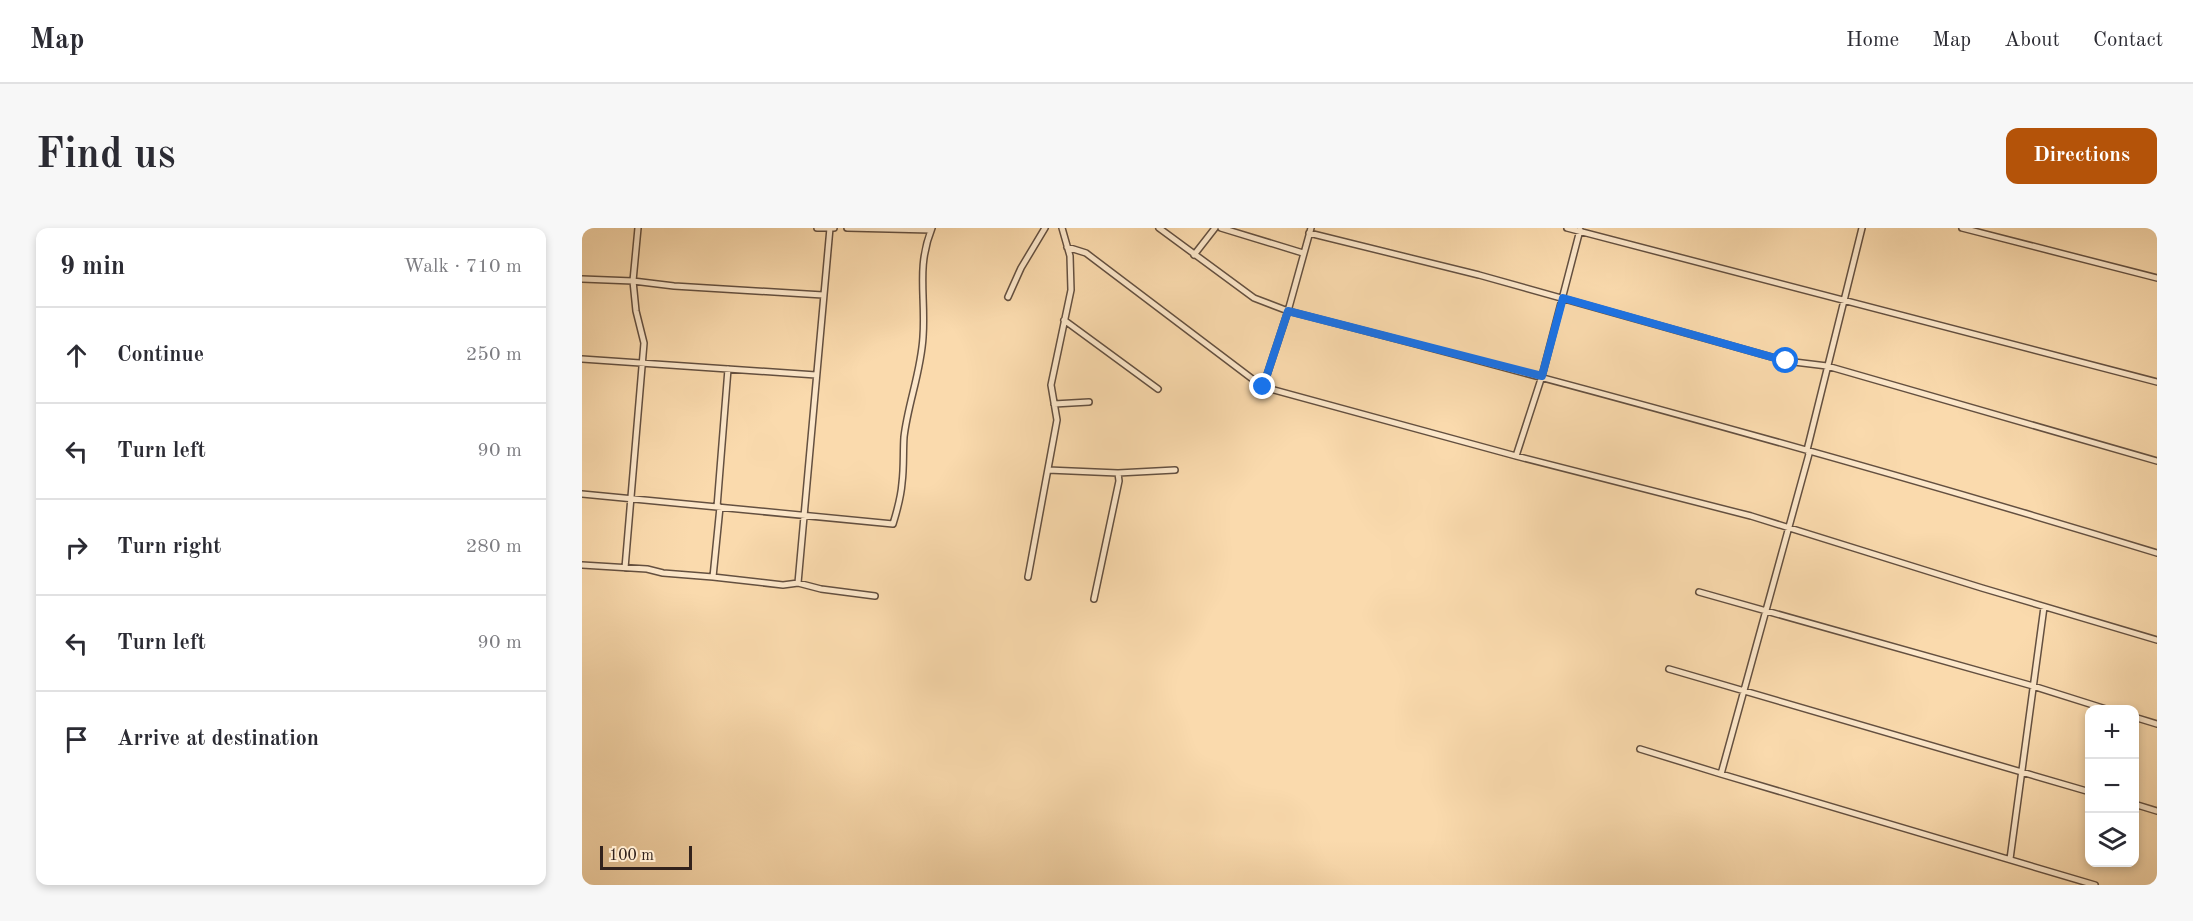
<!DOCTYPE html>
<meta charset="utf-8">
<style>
body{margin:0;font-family:"Old Standard TT",serif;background:#f7f7f7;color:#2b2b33}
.controls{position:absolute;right:18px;bottom:18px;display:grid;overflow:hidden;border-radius:12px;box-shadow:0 3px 9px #0003}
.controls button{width:54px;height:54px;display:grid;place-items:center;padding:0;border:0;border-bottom:2px solid #e1e1e2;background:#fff;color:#2b2b33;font:30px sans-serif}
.scale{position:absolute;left:18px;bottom:15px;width:92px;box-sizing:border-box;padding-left:6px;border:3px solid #32221c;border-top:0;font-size:16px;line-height:21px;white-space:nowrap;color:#32221c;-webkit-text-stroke:4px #fce7ca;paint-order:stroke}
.stop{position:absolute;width:18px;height:18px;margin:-14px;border:4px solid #1a73e8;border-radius:50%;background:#fff}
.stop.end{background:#1a73e8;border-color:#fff;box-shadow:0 2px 6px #0008}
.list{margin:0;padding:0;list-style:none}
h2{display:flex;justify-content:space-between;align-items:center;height:78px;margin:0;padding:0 24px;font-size:26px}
h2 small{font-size:20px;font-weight:400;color:#7c7c81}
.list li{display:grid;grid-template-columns:39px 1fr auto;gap:18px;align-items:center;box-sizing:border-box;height:96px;padding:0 24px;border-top:2px solid #e1e1e2}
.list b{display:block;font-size:22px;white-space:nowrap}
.list em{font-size:20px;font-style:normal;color:#7c7c81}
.icon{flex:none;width:33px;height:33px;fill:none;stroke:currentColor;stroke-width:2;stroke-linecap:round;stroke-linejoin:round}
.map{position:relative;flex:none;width:1575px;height:657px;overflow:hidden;border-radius:12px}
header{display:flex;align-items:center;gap:36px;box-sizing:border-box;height:84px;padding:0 30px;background:#fff;border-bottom:2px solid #e1e1e2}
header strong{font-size:28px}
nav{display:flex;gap:33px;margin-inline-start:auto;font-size:21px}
.intro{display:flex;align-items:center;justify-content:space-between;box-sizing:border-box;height:144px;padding:0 36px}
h1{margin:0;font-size:42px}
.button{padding:15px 27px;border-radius:12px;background:#b45309;color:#fff;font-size:21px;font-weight:700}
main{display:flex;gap:36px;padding:0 36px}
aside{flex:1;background:#fff;border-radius:12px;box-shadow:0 3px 9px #0003}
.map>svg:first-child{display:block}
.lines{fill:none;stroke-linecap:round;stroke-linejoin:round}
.street-casing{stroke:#645040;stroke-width:8}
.street{stroke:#fce7ca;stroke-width:5}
.route{stroke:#1a73e8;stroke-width:8}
</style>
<header>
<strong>Map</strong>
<nav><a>Home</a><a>Map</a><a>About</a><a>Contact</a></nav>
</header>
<div class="intro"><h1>Find us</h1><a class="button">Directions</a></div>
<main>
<aside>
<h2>9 min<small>Walk · 710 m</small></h2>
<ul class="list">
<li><svg class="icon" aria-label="ahead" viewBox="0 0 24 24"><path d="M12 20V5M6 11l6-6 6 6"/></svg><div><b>Continue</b></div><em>250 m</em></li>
<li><svg class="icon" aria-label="left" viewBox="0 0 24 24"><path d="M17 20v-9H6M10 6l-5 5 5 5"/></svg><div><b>Turn left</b></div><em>90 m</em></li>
<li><svg class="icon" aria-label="right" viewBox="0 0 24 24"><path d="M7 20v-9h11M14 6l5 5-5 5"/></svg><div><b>Turn right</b></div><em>280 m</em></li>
<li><svg class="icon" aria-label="left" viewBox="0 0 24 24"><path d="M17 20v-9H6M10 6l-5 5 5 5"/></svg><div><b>Turn left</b></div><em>90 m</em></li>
<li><svg class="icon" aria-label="arrive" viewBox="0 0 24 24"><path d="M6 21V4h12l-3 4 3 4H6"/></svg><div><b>Arrive at destination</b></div></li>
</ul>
</aside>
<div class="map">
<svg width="1575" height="657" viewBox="0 0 1575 657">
<rect width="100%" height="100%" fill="#fadaad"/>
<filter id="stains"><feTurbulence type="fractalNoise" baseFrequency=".00333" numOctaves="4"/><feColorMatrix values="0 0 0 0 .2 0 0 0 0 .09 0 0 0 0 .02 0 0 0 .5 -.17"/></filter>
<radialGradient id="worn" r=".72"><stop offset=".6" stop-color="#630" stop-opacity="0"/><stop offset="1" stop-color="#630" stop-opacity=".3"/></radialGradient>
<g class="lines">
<defs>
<path id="street" d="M235 0H252
M265 0 349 2
M577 0 672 70 706 83C998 158 1288 237 1575 325
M639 0 721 25
M729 0 706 83 681 159 934 228 1169 288 1400 360 1575 412
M985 0 1575 154
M1380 0 1575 50
M727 5 897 47 1204 133 1245 138 1575 233
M485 19 504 25 681 159
M612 27 633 0
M0 51 51 53 92 58 241 67
M426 69 439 40 463 0
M482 92 576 161
M0 131 234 147
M472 176 507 174
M934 228 960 148 998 2
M466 242 536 245 593 242
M0 266 311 296C315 283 319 269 320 255 322 240 321 224 322 209 326 175 339 144 341 109 344 69 334 39 350 0
M135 279 146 141
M138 279 131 349 201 357 216 355 239 361 293 368
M0 337 65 341 81 345 131 349
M43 340 62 115 54 83 51 53 56 0
M446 349 475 192 469 157 489 62 488 28 480 0
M216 355 248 0
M1117 364 1451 458 1527 482
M512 371 537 253 536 245
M1087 441 1508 564
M1552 489 1575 496
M1058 521 1139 546 1227 226 1225 222 1280 0
M1139 546 1513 657
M1552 576 1575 583
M1428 631 1462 379"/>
</defs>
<use href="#street" class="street-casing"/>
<use href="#street" class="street"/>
</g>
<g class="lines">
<path class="route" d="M681 159 706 83 960 148 981 70 1204 133"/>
</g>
<rect width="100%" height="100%" filter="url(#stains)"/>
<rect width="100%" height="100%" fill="url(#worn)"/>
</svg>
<div class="controls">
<button>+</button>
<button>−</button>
<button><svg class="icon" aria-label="layers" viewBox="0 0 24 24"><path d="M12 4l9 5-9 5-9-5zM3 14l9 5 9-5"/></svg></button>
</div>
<div class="scale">100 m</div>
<div class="stop" style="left:1204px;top:133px"></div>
<div class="stop end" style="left:681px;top:159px"></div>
</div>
</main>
